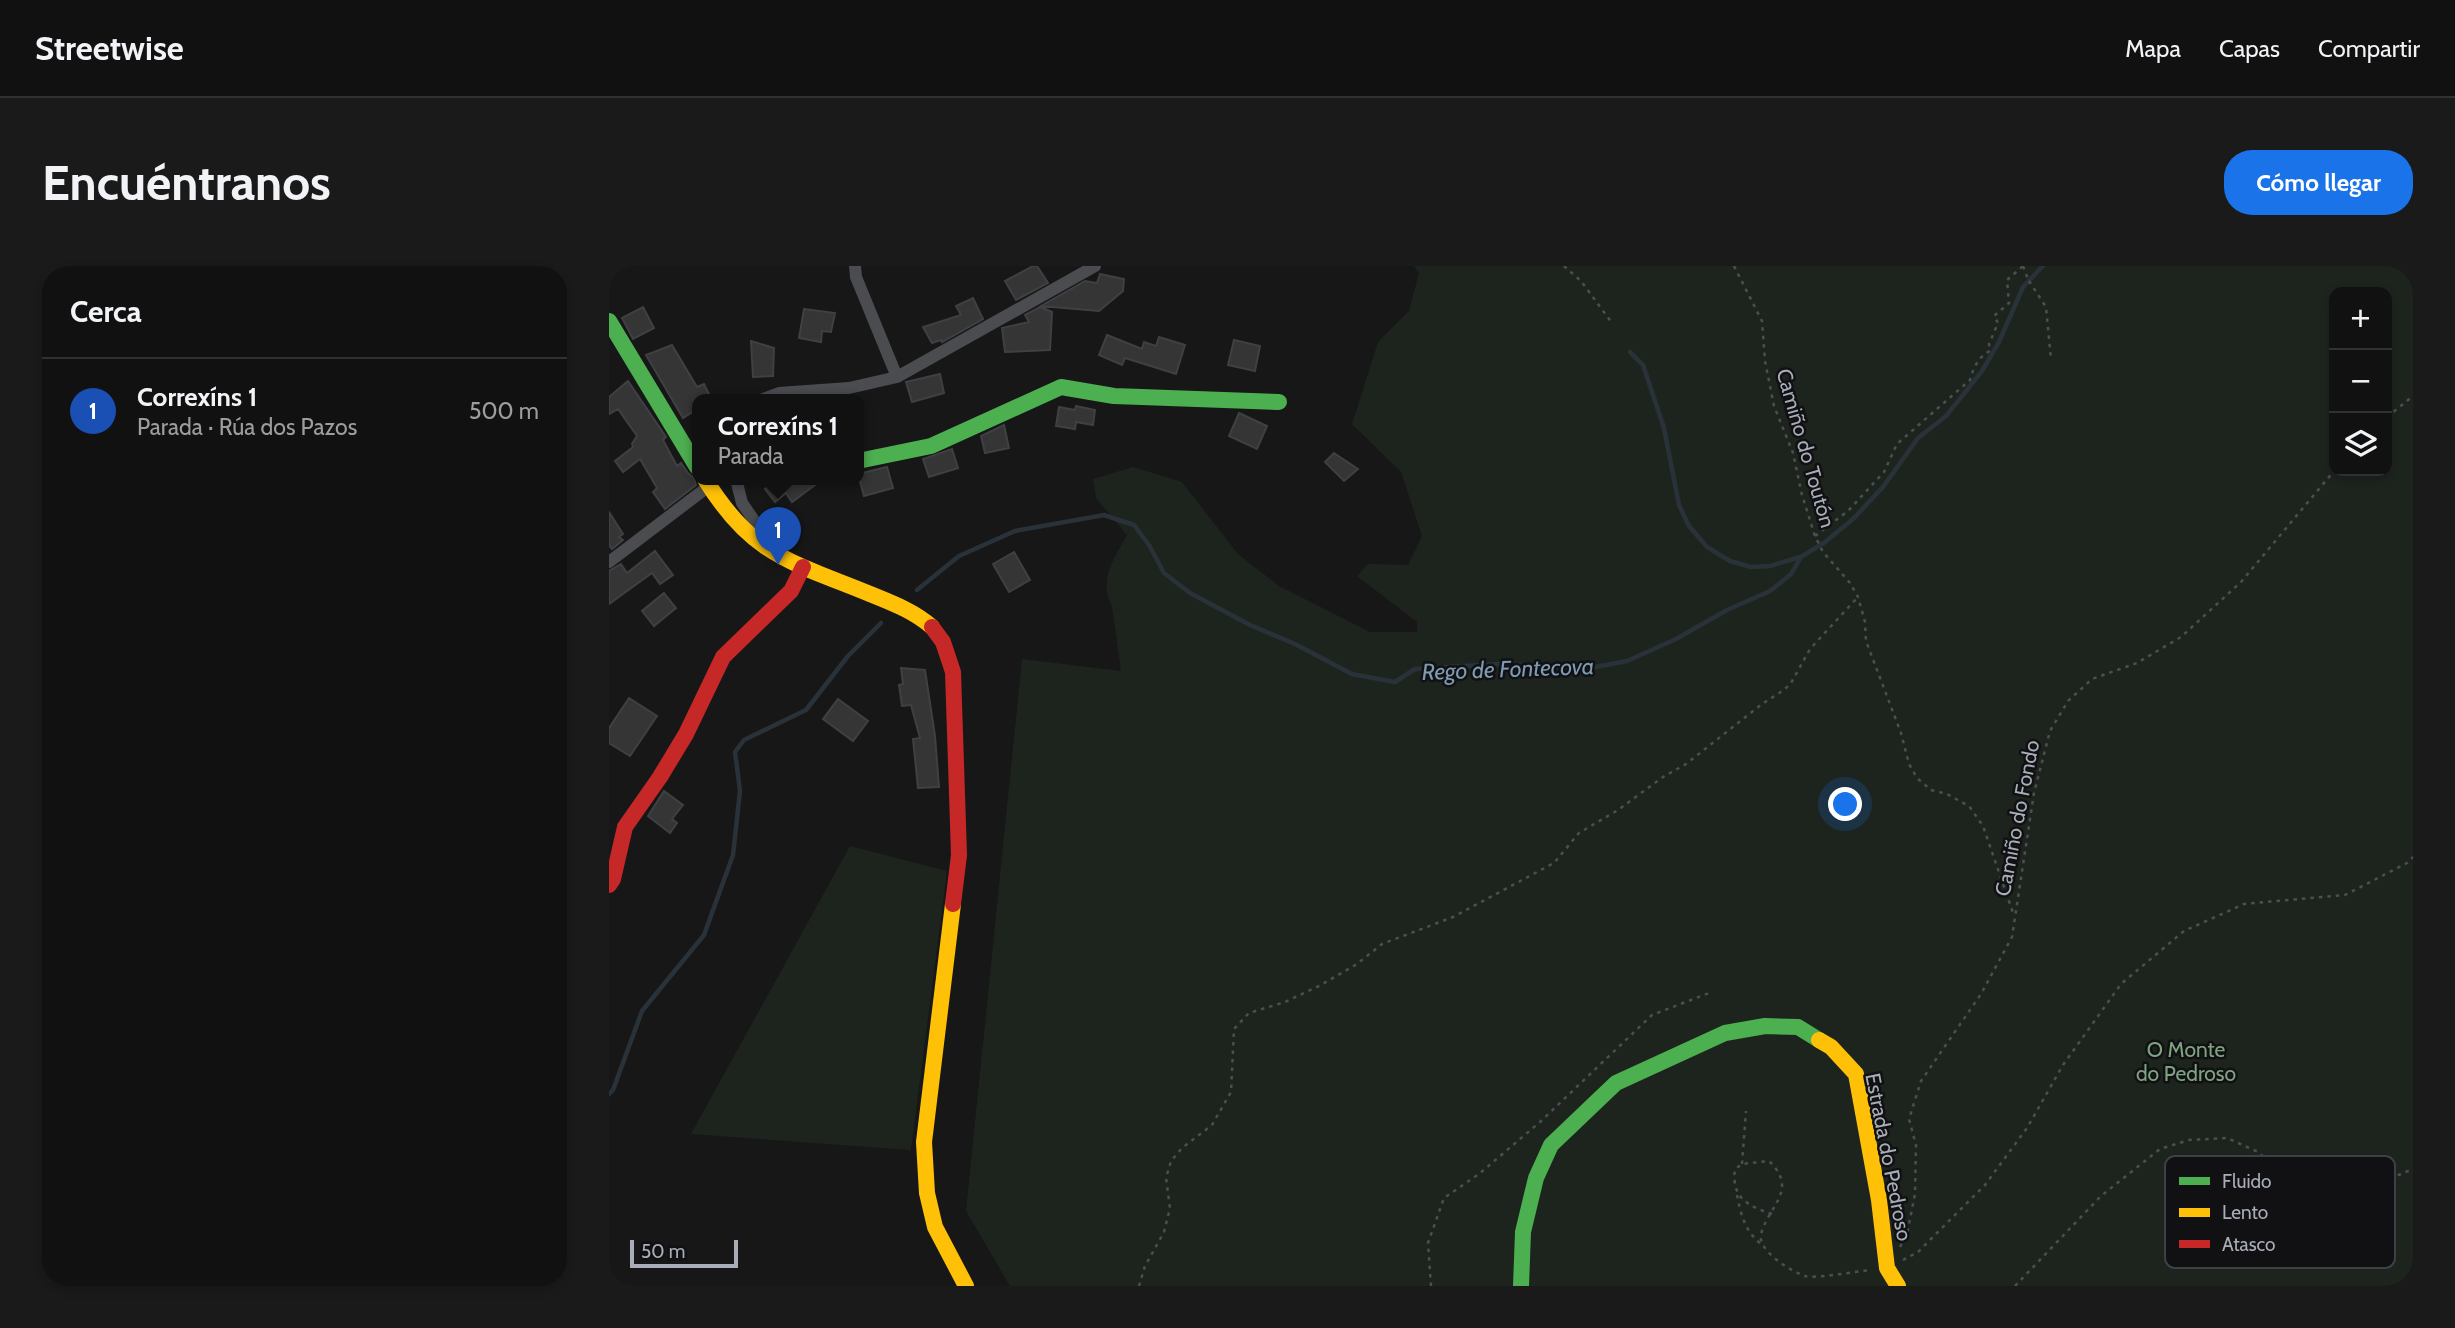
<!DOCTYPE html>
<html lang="es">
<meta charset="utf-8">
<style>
body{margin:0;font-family:Cabin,sans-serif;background:#1a1a1a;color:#f1f3f6}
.controls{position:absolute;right:21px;top:21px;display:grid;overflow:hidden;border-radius:14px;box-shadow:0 4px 10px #0003}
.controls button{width:63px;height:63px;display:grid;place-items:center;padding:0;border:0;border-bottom:2px solid #303131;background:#111;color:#f1f3f6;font:35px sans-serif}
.scale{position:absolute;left:21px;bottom:18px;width:108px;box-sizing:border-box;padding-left:7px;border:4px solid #a8adb8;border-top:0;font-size:19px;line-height:24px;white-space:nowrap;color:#a8adb8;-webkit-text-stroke:5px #111113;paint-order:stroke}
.you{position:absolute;left:1237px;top:539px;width:24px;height:24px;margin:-18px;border:5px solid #fff;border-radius:50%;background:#1a73e8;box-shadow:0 0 0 10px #1a73e833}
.badge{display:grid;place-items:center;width:46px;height:46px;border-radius:50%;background:#1a73e8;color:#fff;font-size:23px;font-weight:700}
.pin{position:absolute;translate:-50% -58px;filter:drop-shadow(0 2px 4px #0008)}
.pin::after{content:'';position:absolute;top:37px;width:24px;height:21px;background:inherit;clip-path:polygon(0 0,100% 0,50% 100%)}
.popup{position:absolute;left:83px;top:128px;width:172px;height:91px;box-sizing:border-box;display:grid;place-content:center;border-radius:14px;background:#111;filter:drop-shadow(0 2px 5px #0005);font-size:23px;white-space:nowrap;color:#9c9d9f}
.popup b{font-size:26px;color:#f1f3f6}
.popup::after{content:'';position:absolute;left:50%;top:100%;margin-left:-14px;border:14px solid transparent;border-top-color:#111}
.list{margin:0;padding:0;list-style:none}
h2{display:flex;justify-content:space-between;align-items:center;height:91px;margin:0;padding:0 28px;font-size:30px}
h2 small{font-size:23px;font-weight:400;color:#9c9d9f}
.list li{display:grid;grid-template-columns:46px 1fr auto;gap:21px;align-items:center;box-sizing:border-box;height:105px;padding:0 28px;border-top:2px solid #303131}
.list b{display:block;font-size:26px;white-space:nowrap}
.list p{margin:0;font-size:23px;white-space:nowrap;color:#9c9d9f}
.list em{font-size:23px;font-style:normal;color:#9c9d9f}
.icon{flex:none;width:38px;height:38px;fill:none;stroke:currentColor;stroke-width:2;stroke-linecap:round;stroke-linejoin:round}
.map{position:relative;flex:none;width:1804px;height:1020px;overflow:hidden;border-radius:28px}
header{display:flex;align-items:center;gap:42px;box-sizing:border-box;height:98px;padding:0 35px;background:#111;border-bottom:2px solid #303131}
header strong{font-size:33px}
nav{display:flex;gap:38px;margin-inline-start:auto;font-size:24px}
.intro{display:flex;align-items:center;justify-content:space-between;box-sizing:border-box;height:168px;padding:0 42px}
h1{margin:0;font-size:49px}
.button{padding:18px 32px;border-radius:28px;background:#1a73e8;color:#fff;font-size:24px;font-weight:700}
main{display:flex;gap:42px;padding:0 42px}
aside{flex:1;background:#111;border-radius:28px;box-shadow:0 4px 10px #0003}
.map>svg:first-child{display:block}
.green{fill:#1d241e;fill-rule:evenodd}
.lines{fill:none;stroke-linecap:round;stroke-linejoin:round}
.stream{stroke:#2a3239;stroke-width:4.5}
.building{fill:#353536;stroke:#3f4043;stroke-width:2}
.path{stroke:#4d4e52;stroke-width:2.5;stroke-dasharray:3.5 5;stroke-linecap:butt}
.street{stroke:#4b4c50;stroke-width:12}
.fast{stroke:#4caf50;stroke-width:16}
.slow{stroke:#ffc107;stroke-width:16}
.jam{stroke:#c62828;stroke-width:16}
.labels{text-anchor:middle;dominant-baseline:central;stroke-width:5;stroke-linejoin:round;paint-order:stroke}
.street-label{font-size:21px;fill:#a8adb8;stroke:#111113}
.park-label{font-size:21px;fill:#7fa381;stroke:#111113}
.water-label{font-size:23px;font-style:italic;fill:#7f9bb3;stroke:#111113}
.key{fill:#111113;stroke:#3e4045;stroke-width:2}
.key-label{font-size:19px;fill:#a8adb8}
</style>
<header>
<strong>Streetwise</strong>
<nav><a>Mapa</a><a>Capas</a><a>Compartir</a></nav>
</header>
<div class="intro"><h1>Encuéntranos</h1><a class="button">Cómo llegar</a></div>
<main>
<aside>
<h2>Cerca<small></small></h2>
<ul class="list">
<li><span class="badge" style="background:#1a4fb4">1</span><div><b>Correxíns 1</b><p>Parada · Rúa dos Pazos</p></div><em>500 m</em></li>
</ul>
</aside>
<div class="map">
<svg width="1804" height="1020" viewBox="0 0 1804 1020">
<rect width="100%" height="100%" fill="#171717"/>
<path class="green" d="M805 0H1804V1020H401L357 945 413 393 512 405 503 340C489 314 505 293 518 269L487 232 484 213 524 201 573 216 629 288 670 320 761 366H808V356L748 310 759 298 799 299 813 270 792 206 743 158 769 76 800 45 810 7ZM1725 26H1778V205H1725Z
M241 580 338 605 302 884 82 868Z"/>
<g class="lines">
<path class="stream" d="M1021 86 1034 99 1055 162 1070 239 1080 260 1098 281 1121 295 1142 301 1161 300 1191 291
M308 324 350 290 406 265 495 249 525 259 540 279 555 307 581 327 641 359 686 378 743 408 786 416 806 403 888 398 981 402 1018 395 1067 373 1118 344 1161 325 1182 308 1192 291 1216 276 1244 253 1274 221 1309 172 1337 150 1373 105 1390 76 1414 21 1434 0
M0 828 4 824 33 745 95 669 124 589 131 525 126 486 135 474 197 444 239 390 272 357"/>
</g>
<path class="building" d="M424 0H428L439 17 407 34 396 15Z
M491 8 515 13 514 25 490 45 432 40 476 15 488 17Z
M364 32 374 53 333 76 332 74 323 77 314 61 352 49 347 40Z
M34 41 45 62 24 73 13 52Z
M431 41 443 46 441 84 396 86 393 62 420 56 416 49Z
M195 43 226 47 222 66 213 65 212 76 190 72Z
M498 69 533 83 535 76 547 80 550 71 576 79 567 108 516 92 513 99 490 89Z
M625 74 651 80 646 105 619 99Z
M142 75 165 82 164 110 144 111Z
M63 79 88 121 95 118 101 130 88 133V143L74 152 37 89Z
M331 108 335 127 303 136 297 116Z
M19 115 57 171 54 174 68 200 72 197 79 207 85 212 87 219 56 243 44 226 48 222 31 193 14 206 6 195 24 181 23 178 28 170 9 143 0 148V131Z
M467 140 486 144 484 159 467 156 466 163 447 160 450 141 466 144Z
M630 147 658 160 648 183 620 170Z
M395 159 400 182 376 187 372 170Z
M343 183 349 202 320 211 314 193Z
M725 187 749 203 735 215 716 196Z
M278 201 284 222 255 230 249 208Z
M170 213H214L183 236 177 227 166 236 156 223Z
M0 246 14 268 10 271 14 274 3 283 0 279Z
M46 285 64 309 51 318 43 307 0 338V305L12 298 18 307Z
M405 286 421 314 400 326 384 298Z
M55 327 67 342 45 360 33 345Z
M292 402 316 404 326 470 330 521 309 522 304 473 311 472 302 439 293 440 290 419 294 418Z
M20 432 48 450 21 490 0 477V462Z
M229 433 259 455 244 475 214 453Z
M55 525 74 539 63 553 68 557 61 567 39 550Z"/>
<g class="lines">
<path class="path" d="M955 0 972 15 1003 57
M1125 0 1153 55 1156 95 1165 140 1184 187 1193 229 1206 270 1214 286 1241 317 1249 331 1256 356 1257 375 1292 467 1300 498 1308 512 1322 524 1338 528 1360 540 1374 560 1404 647
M1414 0 1419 13
M1420 15 1437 41 1442 93
M1778 151 1804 130
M1206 270 1239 245 1275 206 1288 178 1361 114C1364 102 1370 90 1381 85L1380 78 1389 57 1385 50 1400 37 1398 14 1414 0
M1133 898 1137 845
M1128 929C1132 949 1136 965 1152 978
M1163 948C1138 940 1122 931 1126 903L1133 898 1160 895C1190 924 1160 939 1152 968 1148 985 1183 1006 1196 1010 1206 1013 1249 1005 1262 1004
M1291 981 1298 968 1306 928 1307 879 1300 853 1312 815 1372 728 1403 671 1425 527 1441 465 1459 435 1483 413 1528 397 1572 371 1632 316 1725 205
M1294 994 1309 986 1376 919 1418 862 1454 799 1512 718 1575 665 1635 638 1736 629 1798 597 1804 591
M530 1020 536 1000 555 966 561 942 557 912 562 895 573 882 603 859 622 826 625 763 640 747 676 736 710 720 748 698 773 678 844 651 945 597 970 567 1009 544 1054 511 1077 498 1153 438 1175 424 1182 417 1201 383 1249 331
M822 1020 819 977 835 932 870 908 931 856 1043 749 1100 727
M1406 1020 1492 930 1551 883 1580 874 1618 872 1649 886 1676 911 1706 925 1741 929 1804 903"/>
<path class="street" d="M246 0 247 11 288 111
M154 133 170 127 240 122 288 111 486 0
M127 213 133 237 151 263 156 281
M0 296 100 220"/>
<path class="fast" d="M0 55 88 201
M249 195 322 180 452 121 505 130 670 136
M912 1020 914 966 927 912 942 879 1007 817 1116 767 1156 760 1189 761 1210 774"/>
<path class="slow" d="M96 213C143 290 183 296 261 328 283 337 305 345 323 361
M344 638 315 876 318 927 326 961 357 1020
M1210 774 1222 781 1247 808 1270 934 1278 1002 1289 1020"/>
<path class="jam" d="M323 361 334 376 344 406 350 589 344 638
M0 619 4 613 16 561 51 511 77 468 114 391 182 325 194 301"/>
</g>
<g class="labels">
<g class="street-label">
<text transform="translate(1197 182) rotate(74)">Camiño do Toutón</text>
<text transform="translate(1408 552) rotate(-79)">Camiño do Fondo</text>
<text transform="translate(1280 891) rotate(79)">Estrada do Pedroso</text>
</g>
<g class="park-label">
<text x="1577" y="783">O Monte<tspan x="1577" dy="24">do Pedroso</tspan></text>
</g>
<g class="water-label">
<text transform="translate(899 403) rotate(-2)">Rego de Fontecova</text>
</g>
</g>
<rect x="1556" y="890" width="230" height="112" rx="10" class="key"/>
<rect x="1570" y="911" width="31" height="8" fill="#4caf50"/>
<rect x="1570" y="942" width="31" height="9" fill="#ffc107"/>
<rect x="1570" y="974" width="31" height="8" fill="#c62828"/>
<g class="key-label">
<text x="1613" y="922">Fluido</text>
<text x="1613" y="953">Lento</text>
<text x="1613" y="985">Atasco</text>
</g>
</svg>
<div class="controls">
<button>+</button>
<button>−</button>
<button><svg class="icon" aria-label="layers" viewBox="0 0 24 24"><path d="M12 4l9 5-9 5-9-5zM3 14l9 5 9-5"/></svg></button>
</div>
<div class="scale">50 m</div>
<div class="you"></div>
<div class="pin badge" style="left:169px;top:299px;background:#1a4fb4">1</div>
<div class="popup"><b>Correxíns 1</b>Parada</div>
</div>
</main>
